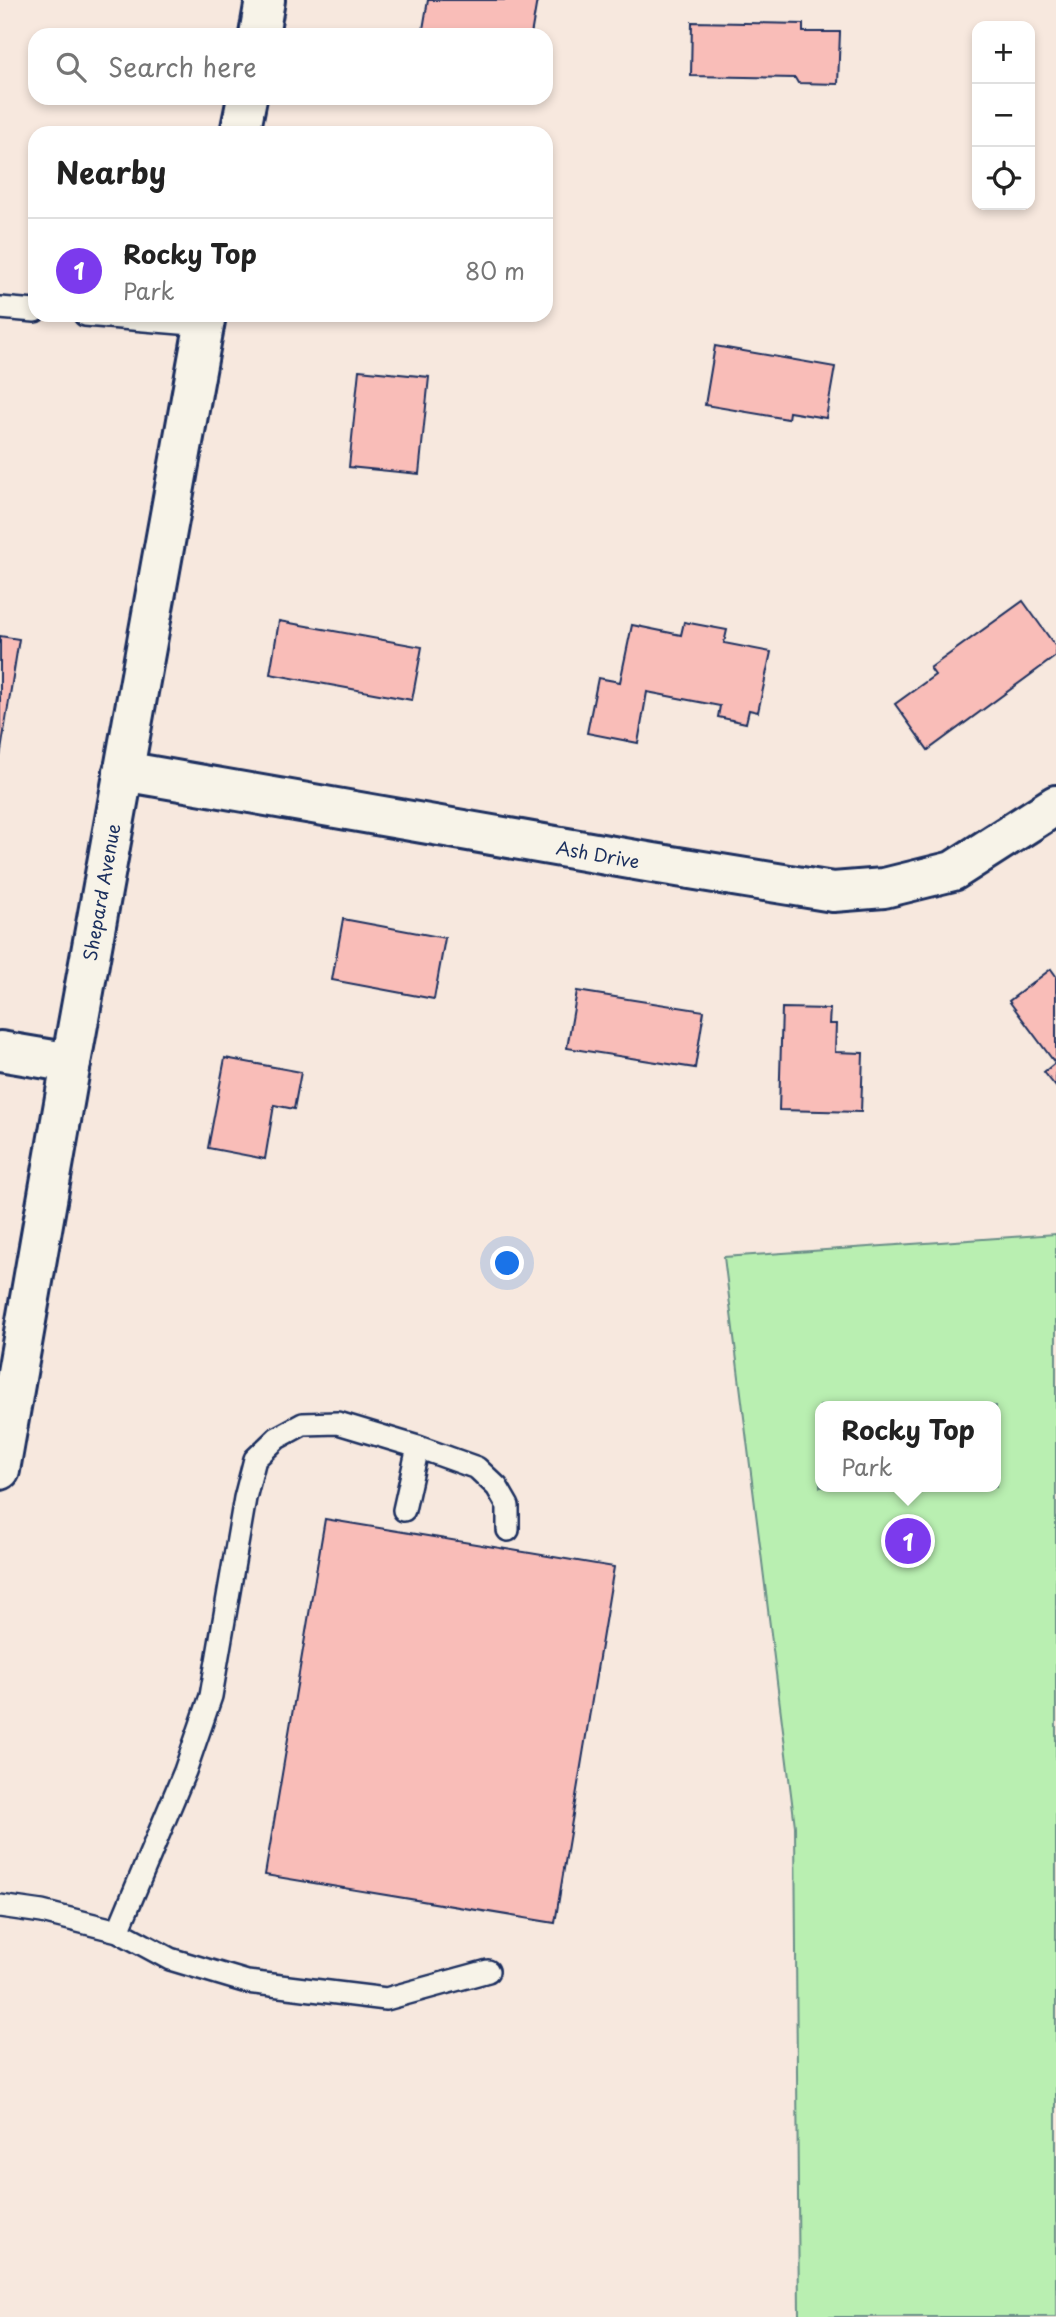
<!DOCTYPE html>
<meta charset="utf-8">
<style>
body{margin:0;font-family:"Playpen Sans",sans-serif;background:#f6f6f6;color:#222}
.controls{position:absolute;right:21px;top:21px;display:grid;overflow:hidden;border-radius:14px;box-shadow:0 4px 10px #0003}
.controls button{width:63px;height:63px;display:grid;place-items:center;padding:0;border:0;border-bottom:2px solid #e0e0e0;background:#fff;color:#222;font:35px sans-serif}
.you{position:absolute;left:508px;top:1264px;width:24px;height:24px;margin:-18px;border:5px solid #fff;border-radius:50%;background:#1a73e8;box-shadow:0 0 0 10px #1a73e833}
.badge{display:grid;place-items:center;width:46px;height:46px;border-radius:50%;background:#7c3aed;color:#fff;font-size:23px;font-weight:700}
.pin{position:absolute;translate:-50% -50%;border:4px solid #fff;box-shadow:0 2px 7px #0006}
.popup{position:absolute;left:815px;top:1401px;width:186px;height:91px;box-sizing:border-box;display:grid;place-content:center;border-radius:14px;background:#fff;filter:drop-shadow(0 2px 5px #0005);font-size:23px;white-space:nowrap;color:#767676}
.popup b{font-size:26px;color:#222}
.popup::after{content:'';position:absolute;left:50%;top:100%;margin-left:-14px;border:14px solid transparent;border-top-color:#fff}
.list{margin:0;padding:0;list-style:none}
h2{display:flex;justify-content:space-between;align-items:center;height:91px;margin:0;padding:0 28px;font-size:30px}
h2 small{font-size:23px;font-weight:400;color:#767676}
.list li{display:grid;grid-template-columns:46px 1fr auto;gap:21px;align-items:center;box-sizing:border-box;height:105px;padding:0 28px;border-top:2px solid #e0e0e0}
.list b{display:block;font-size:26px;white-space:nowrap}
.list p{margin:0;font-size:23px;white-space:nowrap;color:#767676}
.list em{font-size:23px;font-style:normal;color:#767676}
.icon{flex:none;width:38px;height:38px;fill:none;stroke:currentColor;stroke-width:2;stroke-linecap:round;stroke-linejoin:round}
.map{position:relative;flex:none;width:1056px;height:2317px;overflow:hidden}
.search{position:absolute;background:#fff;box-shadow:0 4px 10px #0003;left:28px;top:28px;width:525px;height:77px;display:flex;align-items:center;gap:18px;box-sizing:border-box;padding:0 24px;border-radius:21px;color:#767676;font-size:26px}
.panel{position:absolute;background:#fff;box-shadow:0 4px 10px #0003;left:28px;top:126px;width:525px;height:196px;border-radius:21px}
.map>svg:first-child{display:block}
.green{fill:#b9efb1;stroke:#6a8f88;stroke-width:2;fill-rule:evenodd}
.building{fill:#f9bdb8;stroke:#1b2f5e;stroke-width:2}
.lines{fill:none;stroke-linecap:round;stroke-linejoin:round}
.lane-casing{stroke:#1b2f5e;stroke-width:26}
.street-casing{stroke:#1b2f5e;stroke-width:44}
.secondary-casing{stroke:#1b2f5e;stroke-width:44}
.lane{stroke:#f7f3e8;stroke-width:21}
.street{stroke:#f7f3e8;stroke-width:38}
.secondary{stroke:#f7f3e8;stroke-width:38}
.labels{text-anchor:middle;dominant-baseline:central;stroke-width:5;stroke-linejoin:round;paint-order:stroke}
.street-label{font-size:18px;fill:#1b2f5e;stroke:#f7f3e8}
</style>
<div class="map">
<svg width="1056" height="2317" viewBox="0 0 1056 2317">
<rect width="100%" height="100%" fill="#f7e8de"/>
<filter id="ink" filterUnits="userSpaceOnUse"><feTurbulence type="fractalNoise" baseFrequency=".0143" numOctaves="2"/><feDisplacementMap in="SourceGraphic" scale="14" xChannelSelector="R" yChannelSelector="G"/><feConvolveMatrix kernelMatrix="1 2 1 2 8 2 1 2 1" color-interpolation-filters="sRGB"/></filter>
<g filter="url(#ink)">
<path class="green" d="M1056 1234V2317H799L795 1826 724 1257ZM820 1406H996V1487H820Z"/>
<path class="building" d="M428 0H537L531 35H422Z
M692 22 803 24V32H840L838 84 798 83 795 78 691 76Z
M715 346 835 367 826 418 789 412 788 419 705 405Z
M359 370 429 377 419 474 349 467Z
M1023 601 1056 647V656L928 750 895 704 935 675 930 668Z
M279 621 422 647 412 700 270 674Z
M684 622 727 630 724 643 771 652 758 712 749 710 746 723 718 717 720 706 647 692 638 743 587 733 598 678 620 682 632 625 681 635Z
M0 636 19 639 0 757Z
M343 919 445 938 434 999 332 980Z
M1051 969 1056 976V1087L1044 1072 1055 1063 1009 1001Z
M577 991 704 1011 695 1068 567 1048Z
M782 1008 830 1009 829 1024H836L835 1052 863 1053 861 1112 779 1110Z
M225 1058 301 1072 294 1109 274 1105 265 1159 208 1148Z
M325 1519 614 1567 555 1923 265 1875Z"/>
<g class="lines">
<defs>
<path id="lane" d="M0 308 35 311
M85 315 204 325
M404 1510 418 1447
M0 1906 42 1912 118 1931 170 1959 247 1982 386 1999 488 1971
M118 1931 185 1771 211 1696 245 1498 255 1459 277 1438 303 1424 338 1423 418 1447 477 1468 497 1487 508 1506V1530"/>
<path id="street" d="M123 771 653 863 833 892 884 888 953 871 1056 805
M0 1051 71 1063"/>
<path id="secondary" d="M259 35 265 0
M240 133 247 98
M0 1470 71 1063 206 315"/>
</defs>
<use href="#lane" class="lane-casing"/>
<use href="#street" class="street-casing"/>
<use href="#secondary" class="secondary-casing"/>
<use href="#lane" class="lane"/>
<use href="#street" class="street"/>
<use href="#secondary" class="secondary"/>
</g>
</g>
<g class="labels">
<g class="street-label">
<text transform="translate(598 854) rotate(10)">Ash Drive</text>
<text transform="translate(101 892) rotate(-80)">Shepard Avenue</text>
</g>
</g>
</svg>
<div class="controls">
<button>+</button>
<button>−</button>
<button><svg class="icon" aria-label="locate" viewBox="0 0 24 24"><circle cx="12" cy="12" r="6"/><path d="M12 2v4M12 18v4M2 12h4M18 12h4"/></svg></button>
</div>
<div class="you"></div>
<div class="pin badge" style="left:908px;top:1541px">1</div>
<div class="popup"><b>Rocky Top</b>Park</div>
<div class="search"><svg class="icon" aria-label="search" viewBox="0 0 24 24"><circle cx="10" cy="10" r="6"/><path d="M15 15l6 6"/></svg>Search here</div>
<section class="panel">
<h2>Nearby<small></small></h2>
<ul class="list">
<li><span class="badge">1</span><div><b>Rocky Top</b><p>Park</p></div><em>80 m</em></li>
</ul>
</section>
</div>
